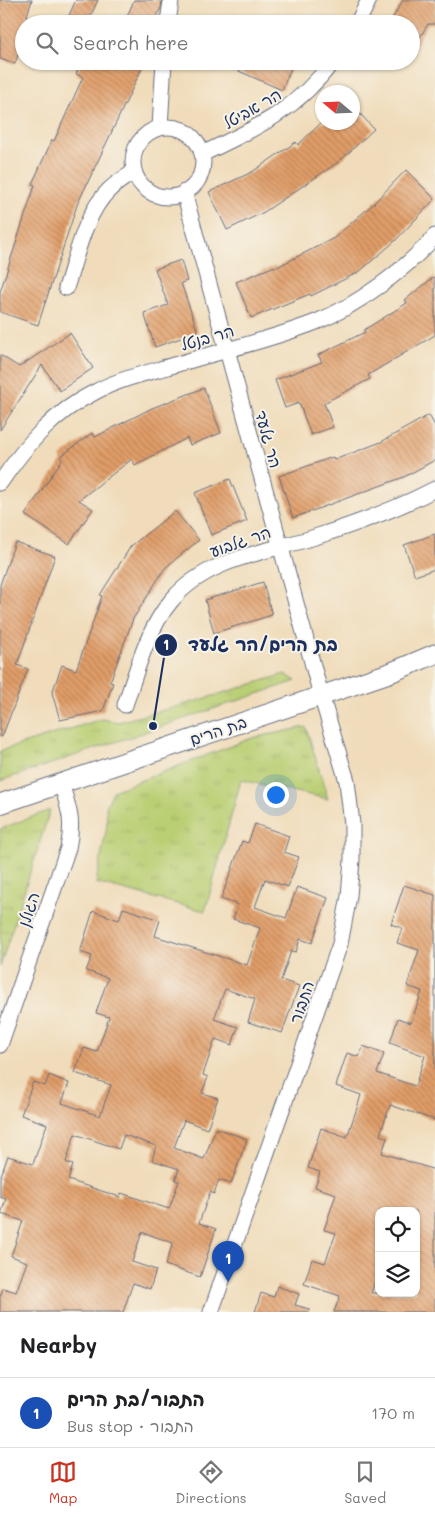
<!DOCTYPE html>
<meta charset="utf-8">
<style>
body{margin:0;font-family:Mali,"Playpen Sans Hebrew",sans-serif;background:#f2f2f2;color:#202124}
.controls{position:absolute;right:15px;bottom:15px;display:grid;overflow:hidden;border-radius:10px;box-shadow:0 1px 4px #0004}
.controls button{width:45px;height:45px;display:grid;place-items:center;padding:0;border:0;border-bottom:1px solid #e0e0e0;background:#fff;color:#202124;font:25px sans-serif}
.compass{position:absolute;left:315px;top:85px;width:45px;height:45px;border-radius:50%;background:#fff;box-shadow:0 1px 4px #0004;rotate:289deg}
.you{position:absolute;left:275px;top:794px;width:18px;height:18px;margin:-12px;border:4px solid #fff;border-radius:50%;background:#1a73e8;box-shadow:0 0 0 8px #1a73e833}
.badge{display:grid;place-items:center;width:32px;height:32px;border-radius:50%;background:#c8321e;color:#fff;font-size:16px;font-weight:700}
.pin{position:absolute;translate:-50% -41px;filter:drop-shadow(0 1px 2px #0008)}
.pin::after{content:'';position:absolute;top:26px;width:18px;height:15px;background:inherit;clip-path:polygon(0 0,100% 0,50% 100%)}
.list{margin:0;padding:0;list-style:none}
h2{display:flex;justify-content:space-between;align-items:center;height:65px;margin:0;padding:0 20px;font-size:21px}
h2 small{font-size:16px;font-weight:400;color:#757577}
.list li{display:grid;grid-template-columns:32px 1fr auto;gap:15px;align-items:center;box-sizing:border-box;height:70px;padding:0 20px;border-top:1px solid #e0e0e0}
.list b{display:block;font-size:19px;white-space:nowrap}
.list p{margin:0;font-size:16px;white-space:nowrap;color:#757577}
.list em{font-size:16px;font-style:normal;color:#757577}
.icon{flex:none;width:28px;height:28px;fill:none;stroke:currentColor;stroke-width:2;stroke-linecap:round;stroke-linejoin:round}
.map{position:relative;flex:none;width:435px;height:1312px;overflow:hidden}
.search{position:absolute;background:#fff;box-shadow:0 1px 4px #0004;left:15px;right:15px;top:15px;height:55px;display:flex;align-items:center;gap:12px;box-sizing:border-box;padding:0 18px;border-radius:28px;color:#757577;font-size:19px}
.sheet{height:135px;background:#fff}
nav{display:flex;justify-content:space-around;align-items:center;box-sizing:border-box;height:70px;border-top:1px solid #e0e0e0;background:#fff;font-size:14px;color:#757577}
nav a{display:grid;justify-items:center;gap:2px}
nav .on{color:#c8321e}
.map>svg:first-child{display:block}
.park{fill:url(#park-tufts);stroke:#6a7f68}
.building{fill:url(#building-back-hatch);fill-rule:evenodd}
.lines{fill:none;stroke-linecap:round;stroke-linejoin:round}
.minor-casing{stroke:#666c7e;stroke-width:17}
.tertiary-casing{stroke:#666c7e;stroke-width:21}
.minor{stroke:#fff;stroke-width:15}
.tertiary{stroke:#fff;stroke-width:19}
.labels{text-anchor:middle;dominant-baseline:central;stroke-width:4;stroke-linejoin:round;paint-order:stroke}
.street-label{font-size:16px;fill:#1b2f5e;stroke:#f7f3e8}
.leader{fill:none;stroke:#1b2f5e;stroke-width:2}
.callout-dot{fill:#1b2f5e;stroke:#f7f3e8;stroke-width:2}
.mark-label{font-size:15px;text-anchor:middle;font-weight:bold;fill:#fff}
.callout-label{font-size:18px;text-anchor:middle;font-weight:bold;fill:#1b2f5e;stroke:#f7f3e8;stroke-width:4;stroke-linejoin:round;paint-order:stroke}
</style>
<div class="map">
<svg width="435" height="1312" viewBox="0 0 435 1312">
<defs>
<pattern id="park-tufts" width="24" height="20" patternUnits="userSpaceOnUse" patternTransform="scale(1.25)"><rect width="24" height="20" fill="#bacf73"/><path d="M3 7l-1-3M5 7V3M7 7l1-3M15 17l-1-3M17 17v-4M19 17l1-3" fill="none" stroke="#9fb266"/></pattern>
<pattern id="building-back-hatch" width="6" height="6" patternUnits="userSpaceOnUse" patternTransform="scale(1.25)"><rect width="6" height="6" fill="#e19d67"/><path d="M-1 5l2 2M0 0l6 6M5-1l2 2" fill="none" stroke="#b68058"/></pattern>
</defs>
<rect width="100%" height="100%" fill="#f7f3e8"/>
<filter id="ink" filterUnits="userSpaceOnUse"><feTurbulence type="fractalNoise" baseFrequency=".02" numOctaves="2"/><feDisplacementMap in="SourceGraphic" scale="10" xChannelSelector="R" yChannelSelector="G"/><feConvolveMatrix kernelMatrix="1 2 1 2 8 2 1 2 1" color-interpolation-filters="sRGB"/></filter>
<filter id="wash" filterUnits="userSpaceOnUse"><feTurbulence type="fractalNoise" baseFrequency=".0096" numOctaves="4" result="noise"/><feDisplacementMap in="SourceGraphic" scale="20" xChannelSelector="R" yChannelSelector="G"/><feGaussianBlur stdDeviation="1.12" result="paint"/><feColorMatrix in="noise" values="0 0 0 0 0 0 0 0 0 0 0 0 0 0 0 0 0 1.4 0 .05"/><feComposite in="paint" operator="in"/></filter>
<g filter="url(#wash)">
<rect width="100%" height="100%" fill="#f0dcba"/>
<path class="park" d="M285 674 296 681 0 781V751L102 719 118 722 190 703Z
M306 727 328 799 241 780 205 911 96 883 107 826 106 807 113 791 252 738Z
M50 810 0 967V829Z"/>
<g id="blocks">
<path class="building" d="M0 0H32L24 24V37L15 64 0 59Z
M76 0H98L87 24H65Z
M134 0H162L161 8 153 24H124Z
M403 0H435V24H428L411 52V24H389Z
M82 61H128L142 68 77 205 38 325 0 312V292L35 185 32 184 52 140 54 141 83 77 76 74Z
M216 61H294L282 90Z
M352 105 374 129 340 161 264 212 227 230 209 192 252 172 296 142 298 145 322 122H352Z
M406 170 435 199 394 242 359 272 311 296 310 294 251 318 236 282 275 266V268L334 238 373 204Z
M181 260 187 281 181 283 198 332 155 347 144 313 168 305 155 269Z
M435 276V335L368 375 370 379 324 403 333 427 311 435 299 403 285 408 275 380 322 362 318 355 365 332 364 330 407 303 405 300Z
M70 333 93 368 60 391 42 365 0 430V355L19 367Z
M204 388 221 433 190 445 187 438 135 465 132 459 79 500 93 509 69 544 25 515 62 460 60 457 92 433 95 437 152 408Z
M429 415 435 426V460L404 477 293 518 279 476 333 457 334 460 381 442Z
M230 479 247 521 211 535 195 493Z
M175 511 199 540 165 568 133 619 110 682 113 683 103 711 60 720 52 693 62 665 76 670 102 596 100 595 131 546Z
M435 534V569L415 576 404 545Z
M15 542 55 556 17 665 28 669 2 737 0 736V585Z
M263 582 272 615 214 633 205 600Z
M255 824 289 836 284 852 299 857 288 887 265 879 255 907 286 918 297 887 328 898 312 943 300 939 296 952 291 951 281 980 299 986 282 1033 248 1022 255 999 225 989 214 1019 238 1027 232 1045 215 1039 203 1075 208 1077 202 1093 218 1098 207 1129 184 1120 174 1148 204 1159 216 1128 247 1139 231 1184 219 1180 214 1194 210 1192 199 1223 216 1229 200 1277 165 1265 173 1243 142 1232 132 1262 156 1270 150 1289 133 1283 123 1312H0V1297L3 1288 16 1292 27 1262 11 1256 23 1221 1 1214 6 1199 0 1197V1178L8 1156 33 1164 47 1124 21 1115 33 1082 45 1086 49 1075 69 1083 62 1103 100 1116 111 1085 75 1073 84 1048 97 1052 109 1017 96 1013 108 978 86 971 92 956 80 952 93 911 119 920 123 908 160 920 155 936 247 965 260 928 233 919 238 905 221 899 242 841 248 843ZM75 1134 119 1149 124 1135 156 1146 152 1160 179 1169 175 1180 179 1181 169 1209 121 1193 120 1197 68 1180 73 1165 66 1162Z
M404 885 435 895V1120L390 1105 380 1135 387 1138 382 1153 435 1170V1312H334L340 1296 304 1284 312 1259 325 1263 336 1233 324 1230 336 1194 315 1187 320 1172 308 1168 321 1128 347 1137 358 1105 361 1095 336 1086 347 1053 359 1057 363 1046 384 1054 377 1073 415 1086 425 1056 390 1043 398 1018 411 1023 422 991 407 986 419 950 397 943 402 928 391 924ZM379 1211H416V1293H371L379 1272Z
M277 1286 299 1294 295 1305 309 1309V1312H255L261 1293 274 1297Z"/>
</g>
</g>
<g filter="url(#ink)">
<use href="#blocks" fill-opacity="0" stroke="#666c7e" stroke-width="1"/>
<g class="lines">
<defs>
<path id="minor" d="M168 24 171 0
M357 24 369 0
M160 127 164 61
M133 162a35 35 0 1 1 70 0a35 35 0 1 1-70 0Z
M202 154C255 129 297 110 333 61
M184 192 321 695 347 781 352 824V860L349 896 340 944 211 1312
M66 288C76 258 85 213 109 190 116 183 126 177 134 172
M0 483C25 446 54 412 95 392 119 379 147 373 174 365 221 351 270 340 316 322 357 306 406 269 435 236
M125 705C137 670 147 630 171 601 207 558 264 553 315 537 356 524 397 509 435 489
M0 1045 68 848C74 821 69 809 61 783"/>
<path id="tertiary" d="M0 804 392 672 435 654"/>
</defs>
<use href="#minor" class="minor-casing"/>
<use href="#tertiary" class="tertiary-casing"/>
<use href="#minor" class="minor"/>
<use href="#tertiary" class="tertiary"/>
</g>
</g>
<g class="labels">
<g class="street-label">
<text transform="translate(252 108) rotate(-30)">הר אביטל</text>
<text transform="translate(207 337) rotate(-16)">הר בנטל</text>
<text transform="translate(269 439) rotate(75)">הר גלעד</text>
<text transform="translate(240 541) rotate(-19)">הר גלבוע</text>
<text transform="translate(218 730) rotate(-19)">בת הרים</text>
<text transform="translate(28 909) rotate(-71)">הגולן</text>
<text transform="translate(301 1002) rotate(-71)">התבור</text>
</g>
</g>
<path class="leader" d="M153 726L166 645"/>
<g class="callout-dot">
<circle cx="153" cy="726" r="5"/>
<circle cx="166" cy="645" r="12"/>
</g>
<g class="mark-label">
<text x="166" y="650">1</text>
</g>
<g class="callout-label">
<text x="263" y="651">בת הרים/הר גלעד</text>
</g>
</svg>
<div class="controls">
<button><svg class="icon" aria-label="locate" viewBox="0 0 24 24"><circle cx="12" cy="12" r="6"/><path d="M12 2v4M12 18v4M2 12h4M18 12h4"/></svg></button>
<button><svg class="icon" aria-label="layers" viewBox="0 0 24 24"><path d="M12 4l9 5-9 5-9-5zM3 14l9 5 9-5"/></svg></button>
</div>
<svg class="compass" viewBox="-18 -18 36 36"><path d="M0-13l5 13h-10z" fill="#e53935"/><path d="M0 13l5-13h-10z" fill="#757577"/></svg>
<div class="you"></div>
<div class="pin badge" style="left:228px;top:1282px;background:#1a4fb4">1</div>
<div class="search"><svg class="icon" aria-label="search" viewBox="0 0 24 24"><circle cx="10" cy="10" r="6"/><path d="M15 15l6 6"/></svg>Search here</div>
</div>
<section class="sheet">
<h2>Nearby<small></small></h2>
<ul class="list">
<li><span class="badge" style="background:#1a4fb4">1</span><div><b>התבור/בת הרים</b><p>Bus stop · התבור</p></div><em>170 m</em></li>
</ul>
</section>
<nav>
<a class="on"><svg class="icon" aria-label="map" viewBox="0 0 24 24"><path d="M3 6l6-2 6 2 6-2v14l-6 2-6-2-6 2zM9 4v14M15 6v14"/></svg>Map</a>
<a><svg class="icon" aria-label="directions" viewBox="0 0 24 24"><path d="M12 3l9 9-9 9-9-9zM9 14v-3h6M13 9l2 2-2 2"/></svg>Directions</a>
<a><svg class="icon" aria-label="saved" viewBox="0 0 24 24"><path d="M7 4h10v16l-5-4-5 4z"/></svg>Saved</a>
</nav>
